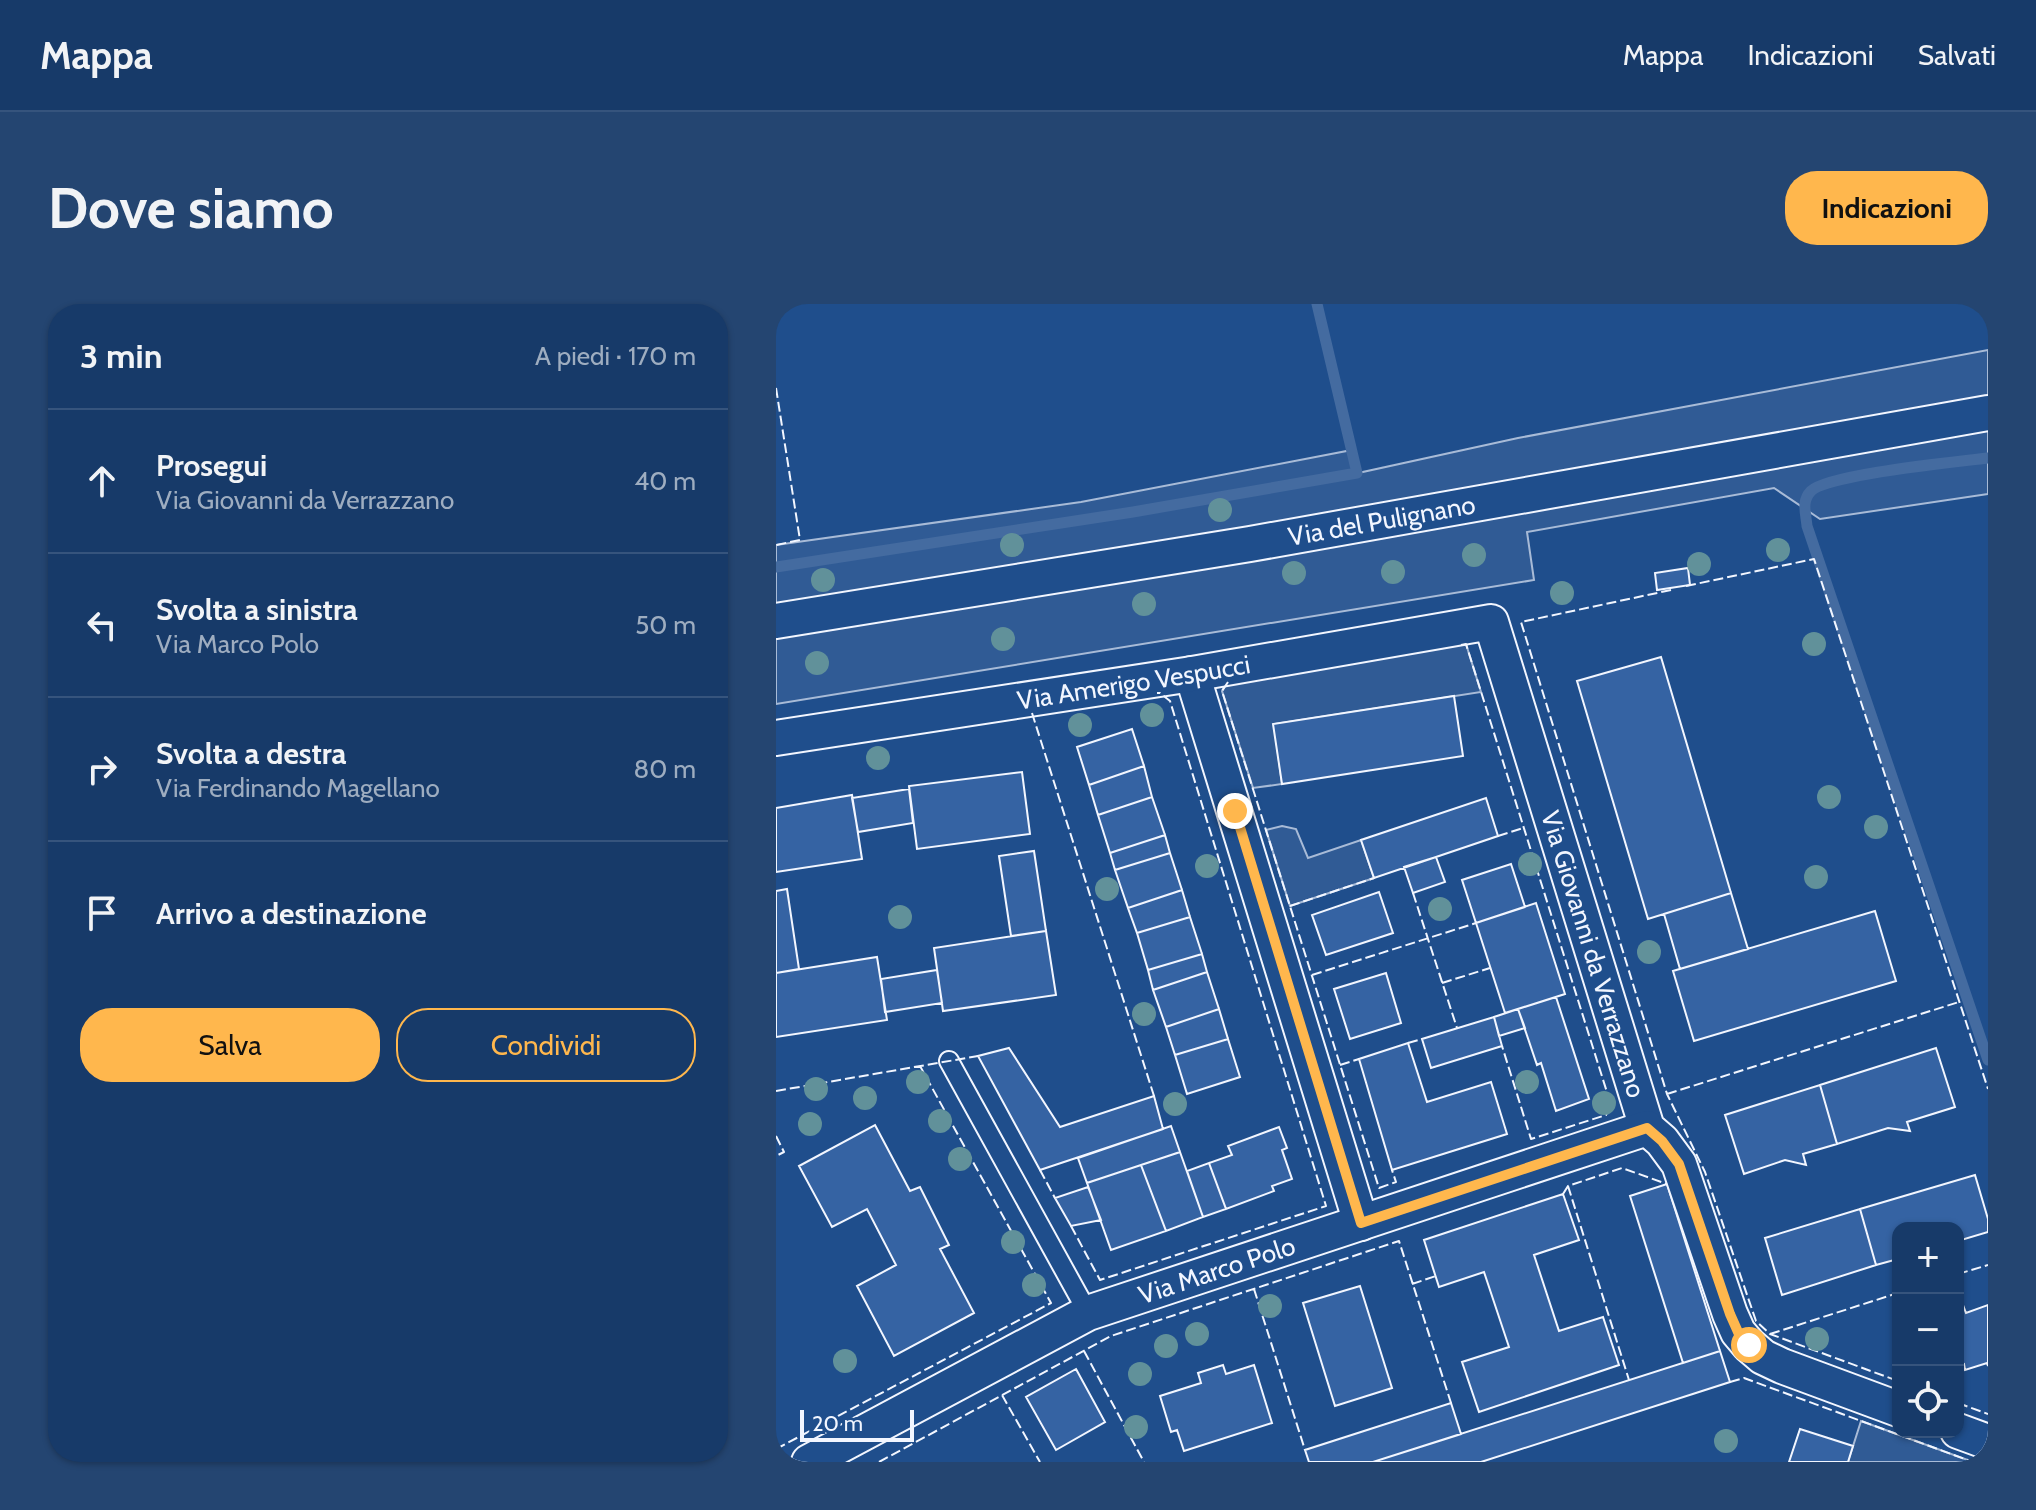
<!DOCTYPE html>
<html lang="it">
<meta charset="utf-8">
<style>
body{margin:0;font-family:Cabin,sans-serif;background:#244571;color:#f1f3f6}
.controls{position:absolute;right:24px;bottom:24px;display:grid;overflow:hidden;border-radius:16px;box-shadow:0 2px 6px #0004}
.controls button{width:72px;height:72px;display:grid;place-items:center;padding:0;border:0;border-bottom:2px solid #36547d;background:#173a69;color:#f1f3f6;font:40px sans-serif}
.scale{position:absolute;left:24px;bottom:20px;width:114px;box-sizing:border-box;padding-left:8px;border:4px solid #f2f6ff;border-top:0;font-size:22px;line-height:28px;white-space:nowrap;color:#f2f6ff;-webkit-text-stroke:6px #1f4e8c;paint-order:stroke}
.stop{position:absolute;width:24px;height:24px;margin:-18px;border:6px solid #ffb74d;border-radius:50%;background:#fff}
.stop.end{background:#ffb74d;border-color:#fff;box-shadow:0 2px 8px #0008}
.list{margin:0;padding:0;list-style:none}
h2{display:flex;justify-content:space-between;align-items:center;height:104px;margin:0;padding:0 32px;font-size:34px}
h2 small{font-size:26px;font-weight:400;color:#9eadc0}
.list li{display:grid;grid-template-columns:52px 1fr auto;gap:24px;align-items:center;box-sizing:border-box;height:144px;padding:0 32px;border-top:2px solid #36547d}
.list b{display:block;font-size:30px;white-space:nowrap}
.list p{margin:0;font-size:26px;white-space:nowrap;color:#9eadc0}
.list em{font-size:26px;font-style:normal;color:#9eadc0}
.actions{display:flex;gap:16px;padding:24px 32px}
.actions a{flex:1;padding:18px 0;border:2px solid #ffb74d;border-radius:32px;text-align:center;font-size:28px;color:#ffb74d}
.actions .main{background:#ffb74d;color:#111}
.icon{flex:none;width:44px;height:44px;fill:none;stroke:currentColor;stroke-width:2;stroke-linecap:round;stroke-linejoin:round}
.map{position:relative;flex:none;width:1212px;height:1158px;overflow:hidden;border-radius:32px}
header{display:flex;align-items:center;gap:48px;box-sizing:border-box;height:112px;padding:0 40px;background:#173a69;border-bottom:2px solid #36547d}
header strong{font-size:38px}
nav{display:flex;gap:44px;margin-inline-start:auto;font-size:28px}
.intro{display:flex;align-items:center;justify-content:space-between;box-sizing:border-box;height:192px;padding:0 48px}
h1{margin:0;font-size:56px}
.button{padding:20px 36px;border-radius:32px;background:#ffb74d;color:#111;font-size:28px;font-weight:700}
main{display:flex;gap:48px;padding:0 48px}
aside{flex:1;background:#173a69;border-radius:32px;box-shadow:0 2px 6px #0004}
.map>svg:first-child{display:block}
.built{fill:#305b95;stroke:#a8bbd7;stroke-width:2}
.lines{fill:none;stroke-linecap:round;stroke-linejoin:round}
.stream{stroke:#446ba0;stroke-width:11}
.building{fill:#3563a3;stroke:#f2f6ff;stroke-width:2}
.lane-casing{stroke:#f2f6ff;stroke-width:22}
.street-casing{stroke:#f2f6ff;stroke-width:38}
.lane{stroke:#1f4e8c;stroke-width:18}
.street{stroke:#1f4e8c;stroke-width:34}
.fence{stroke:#f2f6ff;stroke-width:2;stroke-dasharray:10 4;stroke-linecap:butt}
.tree{fill:#61919a}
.route{stroke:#ffb74d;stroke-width:10}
.labels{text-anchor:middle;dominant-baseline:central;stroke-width:6;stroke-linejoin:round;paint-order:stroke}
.street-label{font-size:26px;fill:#f2f6ff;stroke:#1f4e8c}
</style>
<header>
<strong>Mappa</strong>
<nav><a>Mappa</a><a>Indicazioni</a><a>Salvati</a></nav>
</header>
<div class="intro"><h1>Dove siamo</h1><a class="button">Indicazioni</a></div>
<main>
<aside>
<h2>3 min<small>A piedi · 170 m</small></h2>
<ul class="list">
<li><svg class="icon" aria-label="ahead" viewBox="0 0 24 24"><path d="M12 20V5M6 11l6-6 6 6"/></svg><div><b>Prosegui</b><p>Via Giovanni da Verrazzano</p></div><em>40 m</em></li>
<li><svg class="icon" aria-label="left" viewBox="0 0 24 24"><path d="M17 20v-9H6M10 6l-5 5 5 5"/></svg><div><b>Svolta a sinistra</b><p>Via Marco Polo</p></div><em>50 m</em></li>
<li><svg class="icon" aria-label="right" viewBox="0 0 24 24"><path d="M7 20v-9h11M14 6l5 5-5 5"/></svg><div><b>Svolta a destra</b><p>Via Ferdinando Magellano</p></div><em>80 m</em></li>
<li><svg class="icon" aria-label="arrive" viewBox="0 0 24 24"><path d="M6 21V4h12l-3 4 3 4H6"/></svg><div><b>Arrivo a destinazione</b></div></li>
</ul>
<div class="actions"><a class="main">Salva</a><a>Condividi</a></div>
</aside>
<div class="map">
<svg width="1212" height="1158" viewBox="0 0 1212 1158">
<rect width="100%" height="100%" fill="#1f4e8c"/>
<path class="built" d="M1212 46V190L1044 215 998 184 751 228 758 276 0 400V241L305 198 576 146 582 169 742 134Z
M690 340 705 388 498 420 506 480 477 484 446 387 451 378Z
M506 522 520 525 532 554 585 536 598 574 514 602 490 526Z
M1085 1117 1197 1158H1072Z"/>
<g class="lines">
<path class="stream" d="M1212 154C1181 158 1053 170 1035 187 1025 197 1030 210 1031 222L1212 756
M0 263 357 208 581 169 541 0"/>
</g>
<path class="building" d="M912 264 914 281 881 286 879 269Z
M885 353 955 589 872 615 801 377Z
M678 392 687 452 506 480 497 420Z
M356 425 368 462 313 481 301 443Z
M368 462 376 493 322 511 313 481Z
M246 468 254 530 141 545 133 482Z
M133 485 137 519 82 528 76 494Z
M76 491 86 555 0 568V504Z
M376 493 389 531 334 549 322 511Z
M710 494 722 532 598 574 585 536Z
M389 531 394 549 339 566 334 549Z
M258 547 270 627 235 632 223 552Z
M394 549 406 586 352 604 339 566Z
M660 553 669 578 637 589 628 563Z
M735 560 749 603 700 619 686 576Z
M11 585 23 665 0 669V587Z
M406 586 414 613 361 629 352 604Z
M603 588 617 629 550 651 536 611Z
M955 589 972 645 904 665 888 610Z
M760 599 789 690 729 709 700 619Z
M1099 607 1120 677 918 737 897 667Z
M414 613 426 650 372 666 361 629Z
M270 627 280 691 167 707 158 644Z
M426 650 431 668 377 686 372 666Z
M101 653 111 716 0 733V669Z
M161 666 166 699 109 708 105 675Z
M431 668 443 705 390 723 377 686Z
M610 669 625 719 574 735 558 685Z
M780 693 813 795 780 807 765 759 761 761 742 705Z
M443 705 452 735 399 751 390 723Z
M742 705 749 724 723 732 718 713Z
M718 713 726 742 655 764 646 735Z
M452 735 464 773 411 790 399 751Z
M632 739 651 798 715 778 731 830 616 866 583 755Z
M233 744 284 823 378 792 387 825 264 866 202 752Z
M1160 744 1179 803 1131 818 1134 827 1112 824 1061 840 1044 781Z
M1044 781 1061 840 1027 850 1030 861 1009 856 968 870 949 811Z
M99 821 134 887 144 883 173 941 164 945 198 1009 118 1052 81 982 120 961 91 905 56 923 23 862Z
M395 822 404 848 311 879 302 854Z
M503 823 511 844 506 846 516 875 496 882 498 887 450 905 433 859 456 851 452 842Z
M404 848 427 913 390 927 365 861Z
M433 859 450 905 427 913 411 867Z
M365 861 390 927 335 946 311 879Z
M1199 871 1212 915V928L1182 937V924H1122V955L1100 961 1084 905Z
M891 880 944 1047 907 1059 854 892Z
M312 883 325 916 295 922 279 894Z
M787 890 803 936 758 951 783 1027 827 1013 843 1061 703 1108 686 1058 733 1043 708 968 663 983 648 936Z
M1084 905 1100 961 1006 991 989 934Z
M584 982 616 1084 559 1102 527 999Z
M1187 1001 1190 1009 1212 1001V1062L1211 1059 1189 1066 1188 1060 1182 1062V1002Z
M944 1047 954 1078 705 1158H597Z
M447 1061 450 1070 478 1061 496 1119 408 1147 401 1126 395 1128 384 1092 425 1079 422 1069Z
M300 1065 329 1118 280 1146 250 1093Z
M675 1099 685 1130 597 1158H533L529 1146Z
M1024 1125 1077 1142 1072 1158H1013Z"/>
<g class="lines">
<defs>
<path id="lane" d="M173 757 312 1009"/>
<g id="street">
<path id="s1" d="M0 317 474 240 1212 109"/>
<path d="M416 370 585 919"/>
<path id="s2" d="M0 434 416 370 715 318 871 824 886 837 903 860 954 1010 962 1028 973 1041 987 1053 1006 1062 1122 1105"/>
<path d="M1182 1127 1212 1138"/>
<path id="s3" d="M33 1158 312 1009 871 824"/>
</g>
</defs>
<use href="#lane" class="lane-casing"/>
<use href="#street" class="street-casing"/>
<use href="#lane" class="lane"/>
<use href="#street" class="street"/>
<path class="fence" d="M0 84 24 236 0 241
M910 282 1038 255 1212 785
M895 286 745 318 891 790 929 868 980 1017 994 1030 1122 1077
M685 341 690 340 835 801 830 811 755 835 726 742
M452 378 446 387 603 884 620 878 616 866
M256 409 378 792
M722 532 747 524
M637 589 681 724
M514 602 598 574
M536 671 700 619
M666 679 714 664
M632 739 646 735
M564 761 583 755
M0 787 202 752
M891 790 1183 698
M0 832 8 848 0 852
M264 866 279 894
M792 882 853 1076
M787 890 792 882 846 864 891 880
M295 922 324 976 550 902 394 397 384 389H381
M1182 970 1212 961
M636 980 660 972
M478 985 529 1146
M994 1030 1122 989
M308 1047 368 1158
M954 1078 968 1074 1197 1158
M226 1091 264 1158
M1182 1099 1212 1110
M0 1145 275 999 144 762
M103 1158 335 1032 623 937 675 1099"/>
</g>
<g class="tree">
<circle cx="444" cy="206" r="12"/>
<circle cx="236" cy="241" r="12"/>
<circle cx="1002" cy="246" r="12"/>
<circle cx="698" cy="251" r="12"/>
<circle cx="923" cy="260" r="12"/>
<circle cx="617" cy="268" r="12"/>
<circle cx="518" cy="269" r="12"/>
<circle cx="47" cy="276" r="12"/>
<circle cx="786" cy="289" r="12"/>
<circle cx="368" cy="300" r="12"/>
<circle cx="227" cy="335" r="12"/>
<circle cx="1038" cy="340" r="12"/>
<circle cx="41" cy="359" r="12"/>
<circle cx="376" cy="411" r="12"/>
<circle cx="304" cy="421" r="12"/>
<circle cx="102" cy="454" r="12"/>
<circle cx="1053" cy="493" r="12"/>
<circle cx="1100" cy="523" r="12"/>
<circle cx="754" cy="560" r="12"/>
<circle cx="431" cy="562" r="12"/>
<circle cx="1040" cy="573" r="12"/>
<circle cx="331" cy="585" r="12"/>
<circle cx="664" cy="605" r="12"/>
<circle cx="124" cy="613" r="12"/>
<circle cx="873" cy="648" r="12"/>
<circle cx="368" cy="710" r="12"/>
<circle cx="142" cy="778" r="12"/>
<circle cx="751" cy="778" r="12"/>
<circle cx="40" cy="785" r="12"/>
<circle cx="89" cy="794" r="12"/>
<circle cx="828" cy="799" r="12"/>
<circle cx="399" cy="800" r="12"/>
<circle cx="164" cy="817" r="12"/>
<circle cx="34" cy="820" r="12"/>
<circle cx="184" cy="855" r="12"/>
<circle cx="237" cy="938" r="12"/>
<circle cx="258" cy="981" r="12"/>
<circle cx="494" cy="1002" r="12"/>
<circle cx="421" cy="1030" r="12"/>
<circle cx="1041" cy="1035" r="12"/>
<circle cx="390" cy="1042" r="12"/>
<circle cx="69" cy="1057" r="12"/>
<circle cx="364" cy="1070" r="12"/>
<circle cx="360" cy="1123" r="12"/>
<circle cx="950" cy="1137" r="12"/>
</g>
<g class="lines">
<path class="route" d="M459 507 585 919 871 824 886 837 903 860 954 1010 962 1028 973 1041"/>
</g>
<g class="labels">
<g class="street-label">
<text stroke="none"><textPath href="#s1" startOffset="614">Via del Pulignano</textPath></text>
<text stroke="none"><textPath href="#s2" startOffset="362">Via Amerigo Vespucci</textPath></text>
<text stroke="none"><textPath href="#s2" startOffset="1072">Via Giovanni da Verrazzano</textPath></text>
<text stroke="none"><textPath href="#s3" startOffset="452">Via Marco Polo</textPath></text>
</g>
</g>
</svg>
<div class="controls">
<button>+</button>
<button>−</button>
<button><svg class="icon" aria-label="locate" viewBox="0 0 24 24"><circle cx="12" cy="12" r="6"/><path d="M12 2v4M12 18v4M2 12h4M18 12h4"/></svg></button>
</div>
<div class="scale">20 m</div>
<div class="stop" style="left:973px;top:1041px"></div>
<div class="stop end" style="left:459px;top:507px"></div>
</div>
</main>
